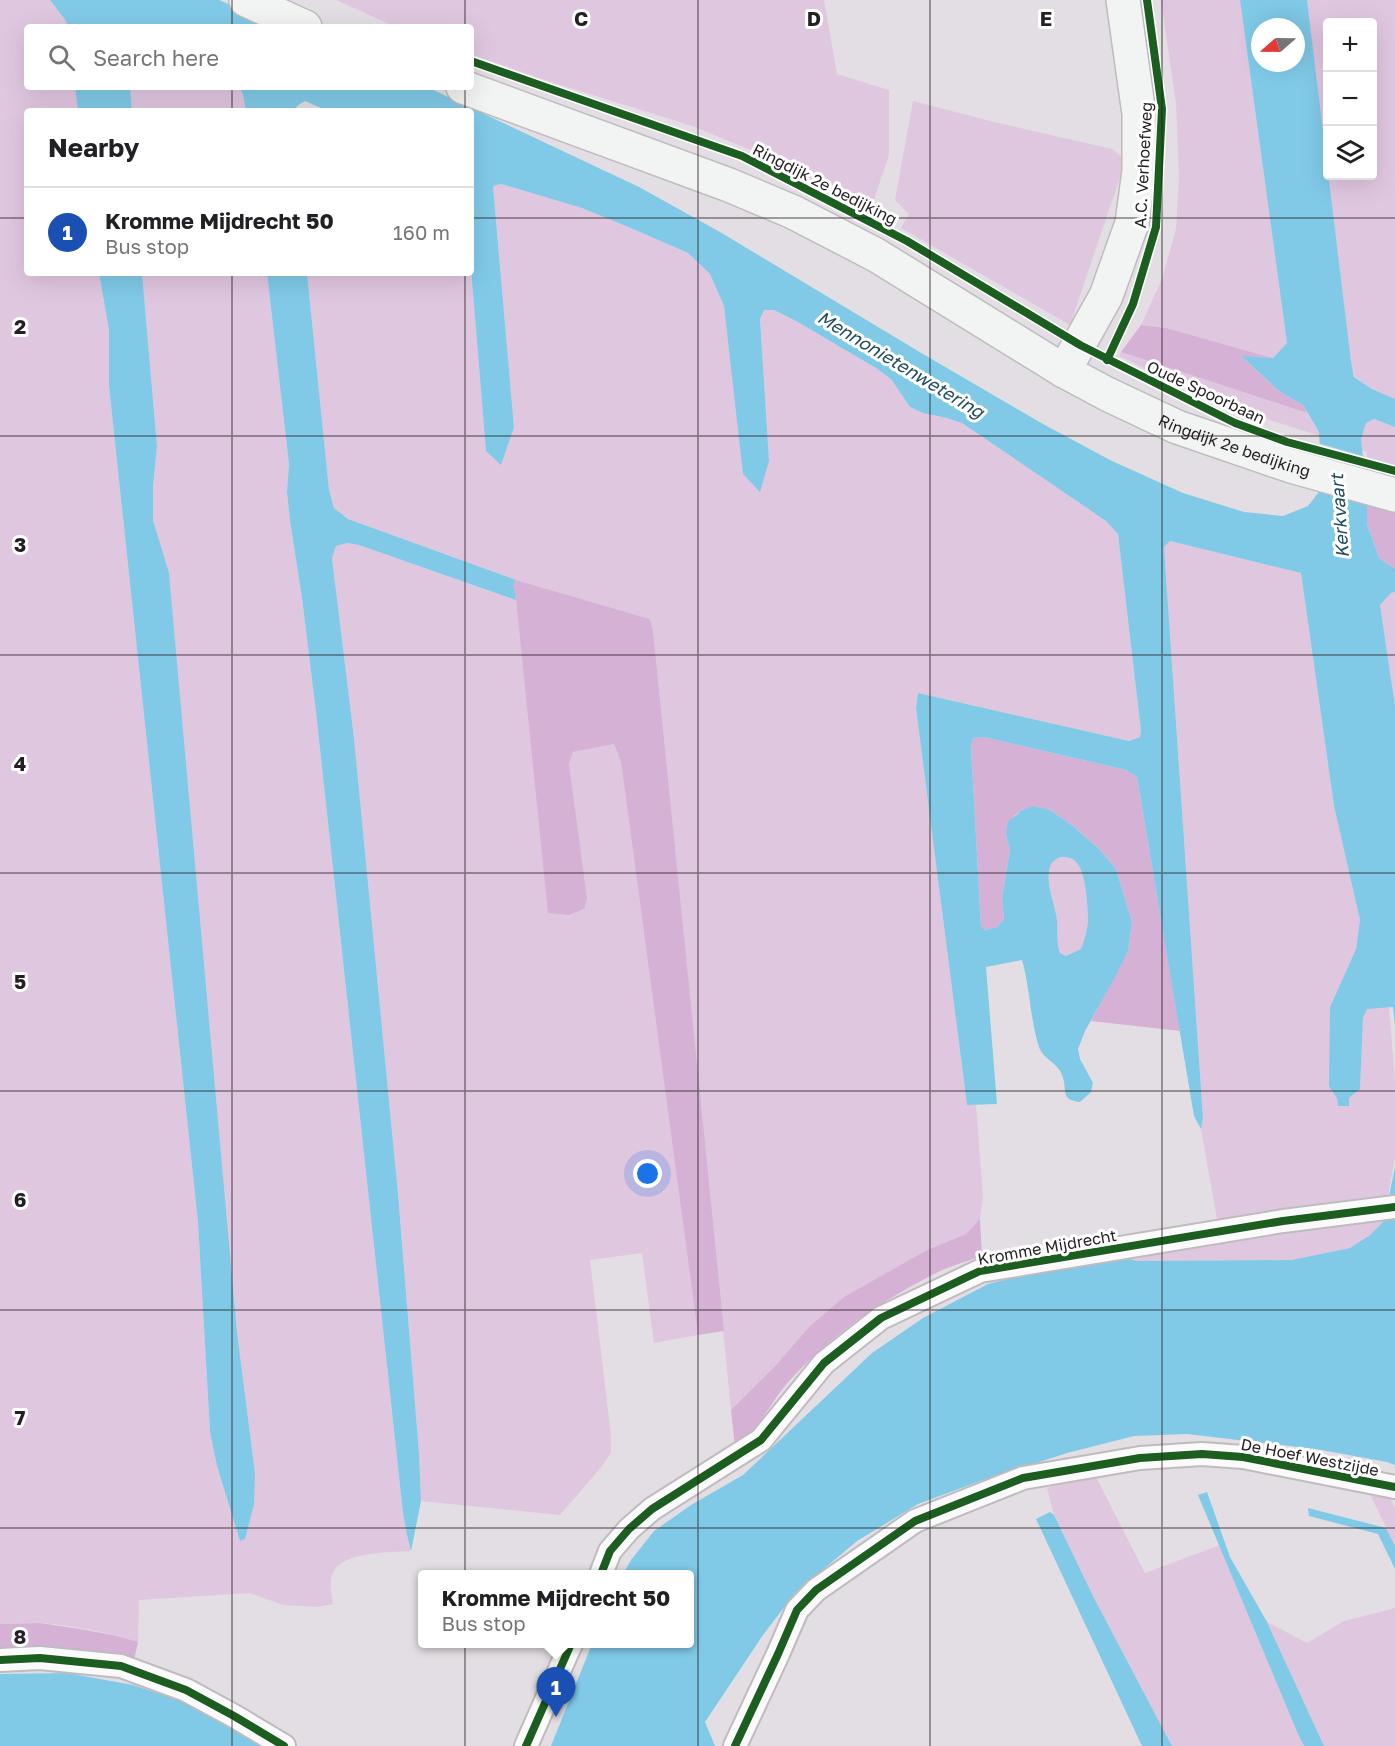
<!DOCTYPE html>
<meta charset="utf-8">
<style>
body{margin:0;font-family:"Golos Text",sans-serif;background:#f2f2f2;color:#202124}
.controls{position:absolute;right:18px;top:18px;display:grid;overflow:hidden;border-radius:6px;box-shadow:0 6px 24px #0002}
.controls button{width:54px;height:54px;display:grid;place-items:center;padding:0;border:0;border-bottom:2px solid #e0e0e0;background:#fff;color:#202124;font:30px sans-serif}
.compass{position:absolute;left:1251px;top:18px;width:54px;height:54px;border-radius:50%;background:#fff;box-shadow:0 6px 24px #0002;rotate:250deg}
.you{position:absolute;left:648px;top:1174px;width:21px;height:21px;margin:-15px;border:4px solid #fff;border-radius:50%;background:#1a73e8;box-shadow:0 0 0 9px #1a73e833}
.badge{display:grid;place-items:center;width:39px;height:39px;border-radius:50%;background:#676266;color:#fff;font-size:20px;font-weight:700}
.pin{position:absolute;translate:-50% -50px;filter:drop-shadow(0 2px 3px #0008)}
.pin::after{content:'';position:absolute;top:32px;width:21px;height:18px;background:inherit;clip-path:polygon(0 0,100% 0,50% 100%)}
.popup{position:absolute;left:418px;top:1570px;width:276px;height:78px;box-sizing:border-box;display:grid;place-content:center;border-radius:6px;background:#fff;filter:drop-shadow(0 2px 4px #0005);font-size:20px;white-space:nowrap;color:#757577}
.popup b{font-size:22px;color:#202124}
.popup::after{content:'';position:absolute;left:50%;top:100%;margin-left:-12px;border:12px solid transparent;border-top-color:#fff}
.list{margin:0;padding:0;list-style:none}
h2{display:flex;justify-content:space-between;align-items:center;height:78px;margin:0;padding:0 24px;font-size:26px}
h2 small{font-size:20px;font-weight:400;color:#757577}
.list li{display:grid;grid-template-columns:39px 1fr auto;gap:18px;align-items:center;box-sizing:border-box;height:90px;padding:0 24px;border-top:2px solid #e0e0e0}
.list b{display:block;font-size:22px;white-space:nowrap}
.list p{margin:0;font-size:20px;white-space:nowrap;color:#757577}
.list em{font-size:20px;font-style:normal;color:#757577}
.icon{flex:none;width:33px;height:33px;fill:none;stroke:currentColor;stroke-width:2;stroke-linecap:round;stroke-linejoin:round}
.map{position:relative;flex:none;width:1395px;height:1746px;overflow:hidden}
.search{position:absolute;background:#fff;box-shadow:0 6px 24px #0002;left:24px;top:24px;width:450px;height:66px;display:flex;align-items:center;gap:15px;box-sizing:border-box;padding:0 21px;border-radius:6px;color:#757577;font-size:22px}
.panel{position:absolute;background:#fff;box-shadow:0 6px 24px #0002;left:24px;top:108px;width:450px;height:168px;border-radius:6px}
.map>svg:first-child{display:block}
.green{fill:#e0c7e0}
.forest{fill:#d6b1d6}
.water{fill:#80cae8;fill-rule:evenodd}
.pier{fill:#e3dee3}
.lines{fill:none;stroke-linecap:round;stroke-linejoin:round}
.street-casing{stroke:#bfbbbf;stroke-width:26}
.secondary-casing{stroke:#bfbbbf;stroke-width:36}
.street{stroke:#fbfafb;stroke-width:22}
.secondary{stroke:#f1f4f2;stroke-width:33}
.cycleway-casing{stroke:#fff;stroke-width:11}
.cycleway{stroke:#1b5e20;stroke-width:8}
.grid{fill:none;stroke:#241f23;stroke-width:1.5;stroke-opacity:0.55}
.labels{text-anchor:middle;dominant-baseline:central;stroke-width:6;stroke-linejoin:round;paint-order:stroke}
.street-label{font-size:16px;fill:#241f23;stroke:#fff}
.water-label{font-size:18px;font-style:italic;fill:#204d5f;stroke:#fff}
.grid-label{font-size:20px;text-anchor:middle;font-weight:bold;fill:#241f23;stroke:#fff;stroke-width:6;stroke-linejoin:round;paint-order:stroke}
</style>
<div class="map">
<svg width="1395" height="1746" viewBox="0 0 1395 1746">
<rect width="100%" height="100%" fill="#e3dee3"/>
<path class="green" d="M0 0H50L66 21 67 27H27V87H75L78 111H27V273H99L109 330V386L198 1222 210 1432 217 1466 240 1541 255 1473 237 1332 169 574 153 520V487L157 446 142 273H267L289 464 287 492 290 521 302 598 316 712 403 1513 407 1535 411 1551C389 1553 334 1550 331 1580 330 1588 332 1596 333 1604L317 1607 283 1605 250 1593 139 1600 138 1642C108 1632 74 1626 42 1623 28 1622 14 1624 0 1624Z
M336 0H824L837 74 889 90V155L871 208 760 154 692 126 551 82 471 54V27H396Z
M1161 0H1240L1287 343 1273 358 1166 328 1141 325 1162 279 1176 229 1179 178 1176 104Z
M1307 0H1395V399L1372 389 1355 377 1351 361 1328 176H1372V22H1328L1327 170Z
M130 87H240L243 95 246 111H132Z
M913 101 994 122 1112 149 1126 160 1070 325 901 228 909 214 895 200Z
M501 184 582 208 633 229 688 253 710 274 724 306 730 355 769 461 760 319 764 310H774L796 321 876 368 891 379 910 407 923 413 947 418 962 423 1106 521 1118 534 1141 731 1140 737 1129 741 918 693 916 708 967 1105H976L983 1196 980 1219 966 1234 927 1250 809 1327 776 1365 731 1410 653 630 650 619 516 580 348 519 334 508 329 490 307 273H471V269L486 451 514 427 493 185Z
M1121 352 1307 413 1319 432 1320 436 1242 411 1189 390 1119 356Z
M1374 419 1395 427V465L1367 457V452L1362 450 1361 439 1366 423Z
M1170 541 1301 573 1334 806 1360 920 1356 949 1330 1007 1349 1098 1360 1089 1363 1018 1367 1008 1389 1007 1395 1080V1156L1388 1196 1217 1219 1201 1129 1203 1118 1164 547Z
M347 543 359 545 516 600 549 913 569 764 573 752 614 744 621 762 698 1335 654 1343 642 1253 590 1260 611 1435V1453L598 1471 560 1515 421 1501 419 1453 398 1194 354 738 332 558 336 546Z
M1395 592V706L1380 605 1391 593Z
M1060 857C1066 857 1072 857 1077 863 1086 873 1088 908 1088 922 1087 931 1084 941 1081 949L1066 956 1060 953C1056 943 1058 931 1057 920 1055 903 1045 884 1050 867 1051 862 1055 860 1060 857Z
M1384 1221 1370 1235 1350 1248 1291 1260 1135 1261 1125 1257 1331 1224Z
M1094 1473 1145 1573 1220 1545 1304 1746H1172L1094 1598 1054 1515 1047 1488Z
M1366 1486 1387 1491 1395 1508V1546Z
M1395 1608V1746H1324L1267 1622 1307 1643 1344 1621Z"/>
<path class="forest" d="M1141 325 1166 328 1273 358 1242 357 1280 392 1303 405 1307 413 1121 352Z
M1367 497 1395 505V569L1379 558 1367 524Z
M516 580 650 619 653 630 724 1331 698 1335 621 762 614 744 573 752 569 764 587 899 584 909 569 915 548 913 516 600 512 584Z
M984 737 1126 770 1137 777 1180 1031 1091 1021 1128 951 1132 922 1116 869 1100 850 1073 826 1050 810 1032 807 1022 810 1014 816 1006 834 1010 850 1002 898 1004 919 997 927 985 930 981 926 971 746 973 738Z
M980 1219 982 1256C966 1262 949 1266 934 1274 881 1301 831 1335 790 1380 771 1401 760 1429 735 1447L731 1410 776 1365 809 1327 844 1297 927 1250 966 1234Z
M40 1623C73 1628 107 1632 138 1642L133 1665 0 1650V1624Z"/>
<path class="water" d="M50 0H219L283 27H67L66 21Z
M1240 0H1307L1351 361 1354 377 1372 389 1395 399V427L1374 419 1366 423 1361 439 1367 497V524L1379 558 1395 569V592L1391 593 1380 605 1395 706V1026L1393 1007 1367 1009 1363 1018 1360 1089 1349 1098V1106H1338L1337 1098 1329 1086 1330 1007 1356 949 1360 920 1334 806 1301 573 1170 541 1164 547 1203 1118 1201 1129 1194 1116 1137 777 1126 770 984 737 973 738 971 746 981 926 985 930 997 927 1004 919 1002 898 1010 850 1006 834 1008 822 1022 810 1033 806 1050 810 1073 826 1100 850 1116 869 1132 922 1128 951 1114 979 1085 1031 1078 1049 1080 1059 1093 1083 1091 1092 1080 1102C1059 1100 1068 1089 1062 1075 1058 1063 1042 1058 1039 1047 1030 1019 1030 988 1022 960L986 967 997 1104 967 1105 916 708 918 693 1129 741 1140 737 1141 731 1118 534 1106 521 962 423 947 418 923 413 910 407 891 379 876 368 796 321 774 310H764L760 319 769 461 760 492 743 474 724 306 710 274 688 253 633 229 582 208 501 184 493 186 514 427 501 465 486 451 471 269V111H328L305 101 297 106 294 111H246L243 95 240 87H427L639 187 720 232 923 354 1043 424 1112 461 1183 493 1244 512 1283 516 1308 506 1322 488 1319 432 1303 405 1280 392 1241 356 1273 358 1287 343ZM1260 27H1296V63H1260ZM1060 857C1066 857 1072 857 1077 863 1086 873 1088 908 1088 922 1087 931 1084 941 1081 949L1066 956 1060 953C1056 943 1058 931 1057 920 1055 903 1045 884 1050 867 1051 862 1055 860 1060 857Z
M75 87H130L132 111H78Z
M99 273H142L157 446 153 487V520L169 573 237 1332 255 1473 254 1504 245 1539 240 1541 217 1466 210 1432 198 1222 109 386V330Z
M267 273H307L329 490 334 508 348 519 516 580 513 584 516 600 359 545 347 543 336 546 332 558 354 738 398 1194 419 1453 421 1501 411 1551 407 1535 403 1513 316 712 302 598 290 521 287 492 289 464Z
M1395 1167V1465L1387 1462 1316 1449 1187 1434 1134 1436 1067 1453 983 1480 918 1504 857 1541 795 1593 763 1635 705 1722 715 1746H551L592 1644H690V1574H623L631 1560 654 1531 691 1505 743 1475 872 1353 923 1318 988 1284 1053 1268 1125 1257 1136 1261 1291 1260 1350 1248 1370 1235 1384 1221Z
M1207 1492 1230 1557 1267 1622 1324 1746H1304L1298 1734 1198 1495Z
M1308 1508 1386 1528 1395 1546V1569L1378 1534 1309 1516Z
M1050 1512 1054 1515 1094 1598 1172 1746H1142L1036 1519Z
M67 1673 133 1685 190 1704 260 1746H0V1674Z"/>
<path class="pier" d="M1317 443 1366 457 1370 496 1319 487Z"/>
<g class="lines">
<defs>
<path id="street" d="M601 1574 610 1551 629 1529 652 1509 761 1440 824 1363 881 1318 980 1271 1283 1221 1395 1207
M0 1660 40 1658 121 1666 186 1690 234 1716 284 1746
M526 1746 571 1644
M735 1746 778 1654 797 1610 816 1590 915 1521 1023 1478 1140 1458 1202 1454 1243 1457 1395 1487"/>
<g id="secondary">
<path d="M246 0 305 27"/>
<path id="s1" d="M463 87 729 185 793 212 876 255 1064 371 1107 394 1177 427 1291 466 1395 495"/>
<path d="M1064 371 1106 296 1132 223 1139 171V114L1123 0"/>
</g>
</defs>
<use href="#street" class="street-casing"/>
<use href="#secondary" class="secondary-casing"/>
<use href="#street" class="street"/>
<use href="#secondary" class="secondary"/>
<defs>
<path id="cycleway" d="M471 61 742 156 907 241 1080 345 1235 423 1287 442 1395 471
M1107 360 1133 304 1156 227 1162 109 1147 0
M601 1574 610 1551 629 1529 652 1509 761 1440 824 1363 881 1318 980 1271 1283 1221 1395 1207
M0 1660 40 1658 121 1666 186 1690 234 1716 284 1746
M526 1746 571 1644
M735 1746 778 1654 797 1610 816 1590 915 1521 1023 1478 1140 1458 1202 1454 1243 1457 1395 1487"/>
</defs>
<use href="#cycleway" class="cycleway-casing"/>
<use href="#cycleway" class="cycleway"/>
</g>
<path class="grid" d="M232 0V27M465 0V27M698 0V1746M930 0V1746M1162 0V1746M232 87V111M465 87V111M0 218H27M471 218H1395M232 273V1746M465 273V1746M0 436H1395M0 655H1395M0 873H1395M0 1091H1395M0 1310H1395M0 1528H1395"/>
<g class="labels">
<g class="street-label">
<text transform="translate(1143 165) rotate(-87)">A.C. Verhoefweg</text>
<text transform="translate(825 184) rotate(27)">Ringdijk 2e bedijking</text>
<text transform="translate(1206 392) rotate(25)">Oude Spoorbaan</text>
<text stroke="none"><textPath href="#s1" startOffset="854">Ringdijk 2e bedijking</textPath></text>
<text transform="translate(1047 1247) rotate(-10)">Kromme Mijdrecht</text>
<text transform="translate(1310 1457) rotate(11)">De Hoef Westzijde</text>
</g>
<g class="water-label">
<text transform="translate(901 364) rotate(31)">Mennonietenwetering</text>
<text transform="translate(1339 516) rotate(-94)">Kerkvaart</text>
</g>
</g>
<g class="grid-label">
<text x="581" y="26">C</text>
<text x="814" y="26">D</text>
<text x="1046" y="26">E</text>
<text x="20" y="334">2</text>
<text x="20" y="552">3</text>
<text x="20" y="771">4</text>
<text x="20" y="989">5</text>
<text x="20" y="1207">6</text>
<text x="20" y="1425">7</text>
<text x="20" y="1644">8</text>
</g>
</svg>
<div class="controls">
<button>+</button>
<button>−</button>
<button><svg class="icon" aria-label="layers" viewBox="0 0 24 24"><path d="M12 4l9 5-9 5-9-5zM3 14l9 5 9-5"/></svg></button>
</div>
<svg class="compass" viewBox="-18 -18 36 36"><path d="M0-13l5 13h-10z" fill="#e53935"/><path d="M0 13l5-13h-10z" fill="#757577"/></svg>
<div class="you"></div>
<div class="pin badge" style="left:556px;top:1717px;background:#1a4fb4">1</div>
<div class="popup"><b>Kromme Mijdrecht 50</b>Bus stop</div>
<div class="search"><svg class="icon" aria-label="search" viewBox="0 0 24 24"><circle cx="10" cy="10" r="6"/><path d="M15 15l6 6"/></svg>Search here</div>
<section class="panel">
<h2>Nearby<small></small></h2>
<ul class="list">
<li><span class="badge" style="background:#1a4fb4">1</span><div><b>Kromme Mijdrecht 50</b><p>Bus stop</p></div><em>160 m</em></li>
</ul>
</section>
</div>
